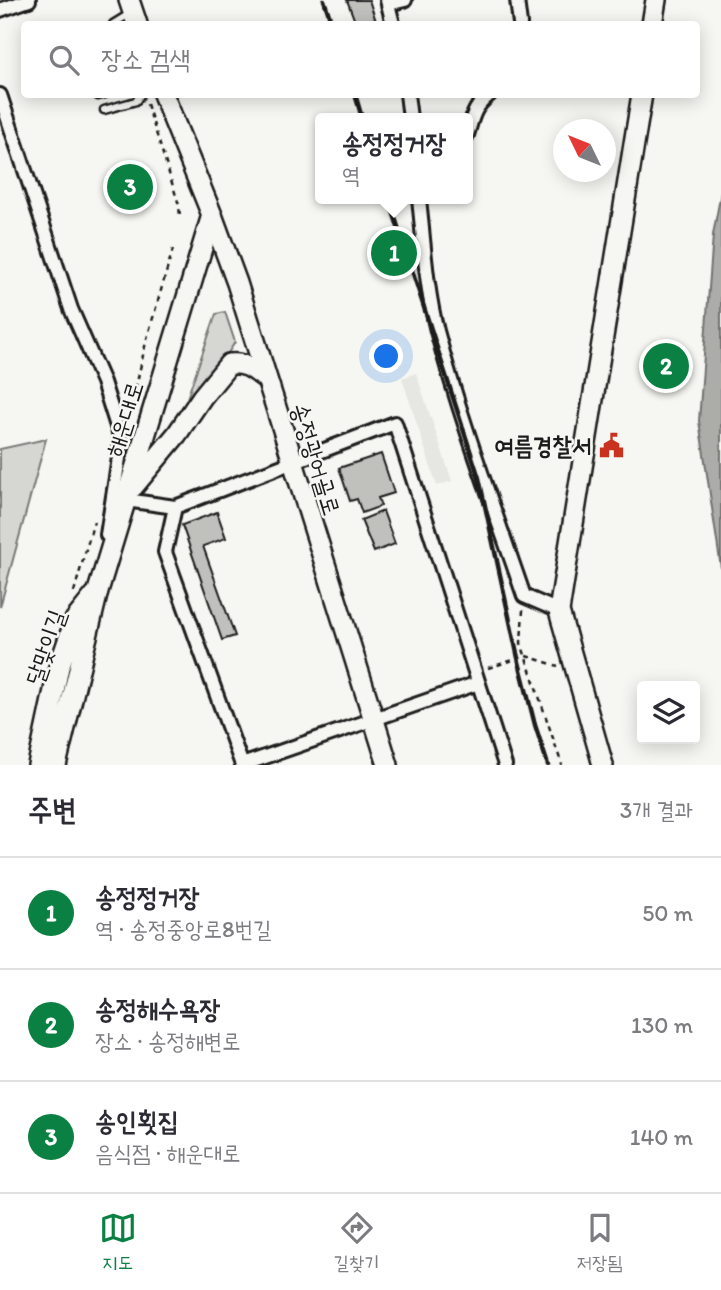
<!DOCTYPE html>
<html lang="ko">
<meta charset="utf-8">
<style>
body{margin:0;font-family:Itim,"Poor Story",sans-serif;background:#f2f2f3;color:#2b2b33}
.controls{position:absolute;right:21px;bottom:21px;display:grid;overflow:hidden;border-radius:7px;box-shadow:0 4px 18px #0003}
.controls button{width:63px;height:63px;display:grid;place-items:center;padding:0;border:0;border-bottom:2px solid #e1e1e2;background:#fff;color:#2b2b33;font:35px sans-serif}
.compass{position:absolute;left:553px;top:119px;width:63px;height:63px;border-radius:50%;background:#fff;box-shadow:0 4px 18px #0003;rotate:313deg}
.you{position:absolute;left:387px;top:357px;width:24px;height:24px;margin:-18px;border:5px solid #fff;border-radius:50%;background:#1a73e8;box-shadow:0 0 0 10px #1a73e833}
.badge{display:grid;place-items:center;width:46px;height:46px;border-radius:50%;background:#0b8043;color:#fff;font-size:23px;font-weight:700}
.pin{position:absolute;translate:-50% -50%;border:4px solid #fff;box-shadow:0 2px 7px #0006}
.popup{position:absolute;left:315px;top:113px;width:158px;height:91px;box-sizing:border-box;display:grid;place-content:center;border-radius:7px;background:#fff;filter:drop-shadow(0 2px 5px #0005);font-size:23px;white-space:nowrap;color:#7c7c81}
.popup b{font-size:26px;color:#2b2b33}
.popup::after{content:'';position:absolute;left:50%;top:100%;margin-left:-14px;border:14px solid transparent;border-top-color:#fff}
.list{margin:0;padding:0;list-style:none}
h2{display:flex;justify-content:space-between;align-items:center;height:91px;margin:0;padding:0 28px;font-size:30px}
h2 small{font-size:23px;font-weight:400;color:#7c7c81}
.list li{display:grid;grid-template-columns:46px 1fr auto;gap:21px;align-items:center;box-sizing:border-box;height:112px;padding:0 28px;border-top:2px solid #e1e1e2}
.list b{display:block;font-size:26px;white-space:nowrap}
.list p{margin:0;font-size:23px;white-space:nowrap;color:#7c7c81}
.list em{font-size:23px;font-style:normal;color:#7c7c81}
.icon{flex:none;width:38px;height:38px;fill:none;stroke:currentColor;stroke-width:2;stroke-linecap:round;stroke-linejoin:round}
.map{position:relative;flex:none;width:721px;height:765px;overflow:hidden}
.search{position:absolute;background:#fff;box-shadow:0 4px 18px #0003;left:21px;right:21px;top:21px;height:77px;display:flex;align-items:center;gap:18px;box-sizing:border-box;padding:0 24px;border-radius:7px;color:#7c7c81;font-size:26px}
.sheet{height:427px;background:#fff}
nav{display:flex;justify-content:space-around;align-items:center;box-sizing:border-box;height:98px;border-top:2px solid #e1e1e2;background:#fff;font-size:19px;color:#7c7c81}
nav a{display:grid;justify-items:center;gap:4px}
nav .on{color:#0b8043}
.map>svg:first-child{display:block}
.built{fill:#e6e6e2}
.green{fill:#d6d6d2;stroke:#797977;stroke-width:2}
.water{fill:#acaca9;stroke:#727271;stroke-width:2}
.building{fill:#c0c0bd;stroke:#1c1c1c;stroke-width:2}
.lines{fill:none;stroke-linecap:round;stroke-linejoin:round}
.lane-casing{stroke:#1c1c1c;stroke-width:11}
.street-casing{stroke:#1c1c1c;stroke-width:18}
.secondary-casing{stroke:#1c1c1c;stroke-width:24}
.path{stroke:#1c1c1c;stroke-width:2.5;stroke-dasharray:5 5;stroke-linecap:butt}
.lane{stroke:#f6f6f2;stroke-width:6}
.street{stroke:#f6f6f2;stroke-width:12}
.secondary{stroke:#f6f6f2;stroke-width:19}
.rail{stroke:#1c1c1c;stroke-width:4.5}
.labels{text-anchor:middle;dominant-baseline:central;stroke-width:5;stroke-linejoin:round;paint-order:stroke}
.street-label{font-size:24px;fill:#1c1c1c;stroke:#f6f6f2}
.poi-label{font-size:24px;font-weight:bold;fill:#1c1c1c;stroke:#f6f6f2;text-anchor:end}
</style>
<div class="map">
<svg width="721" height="765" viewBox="0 0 721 765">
<rect width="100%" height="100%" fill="#f6f6f2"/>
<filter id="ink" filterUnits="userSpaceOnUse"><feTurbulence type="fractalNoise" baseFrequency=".0143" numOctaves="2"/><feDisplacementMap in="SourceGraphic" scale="14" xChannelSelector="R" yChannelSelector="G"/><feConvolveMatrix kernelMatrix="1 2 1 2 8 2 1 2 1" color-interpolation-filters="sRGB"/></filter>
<g filter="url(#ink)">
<path class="built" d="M416 373 452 481 437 486 402 378Z"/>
<path class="green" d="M225 312 235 342 223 361 184 407 216 314Z
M46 439 6 585 0 607V449Z"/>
<path class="water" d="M721 192V568L699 421 713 235Z"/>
<path class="building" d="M347 0H369L377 24H356Z
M381 454 394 493 378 498 381 506 362 513 357 499 350 501 339 468Z
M383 511 395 544 374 552 361 520Z
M217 512 226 538 203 546 235 636 222 640 182 525Z"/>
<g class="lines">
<defs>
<path id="lane" d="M113 24 131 13
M98 96 105 94
M104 110 136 101 141 94"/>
<path id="street" d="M387 0 393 24
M517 0 520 24
M388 4 405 0
M0 10 29 0
M407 94 410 118
M0 95 71 309 103 382 120 436 119 458 107 535
M467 135C473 116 473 108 490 94
M419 199C424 243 426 288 437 331 461 421 494 508 524 596L559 611
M126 500 175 507 165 552 242 765
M175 507 395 423 505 765
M242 765 478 683"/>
<path id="secondary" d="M129 0 137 24
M652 24 656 0
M163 94 212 215 237 283 388 765
M133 487 177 434 202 397 229 364C246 362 253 369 266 379
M38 765 59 667 75 620 95 595
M56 765 98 591 212 215
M603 765 559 611 642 94"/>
</defs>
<use href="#lane" class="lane-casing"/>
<use href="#street" class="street-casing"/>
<use href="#secondary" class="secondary-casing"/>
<path class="path" d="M147 104 179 205 180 217
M129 418 146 342 173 249
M74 592 94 521
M523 610 521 643 562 765
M488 668 526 656 558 666"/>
<use href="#lane" class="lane"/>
<use href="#street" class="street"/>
<use href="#secondary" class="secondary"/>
<path class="rail" d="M324 0 332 24
M355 94 362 118
M389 199 479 478 518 658 535 725 548 765"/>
</g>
</g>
<defs>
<symbol id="civic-bare" viewBox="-9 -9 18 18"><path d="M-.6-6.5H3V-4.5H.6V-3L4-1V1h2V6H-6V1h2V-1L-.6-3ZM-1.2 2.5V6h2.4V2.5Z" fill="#c8321e" stroke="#f6f6f2" stroke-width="2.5" paint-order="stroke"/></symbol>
</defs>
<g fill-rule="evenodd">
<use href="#civic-bare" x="594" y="428" width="35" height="35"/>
</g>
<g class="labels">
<g class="street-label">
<text transform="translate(124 419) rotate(-73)">해운대로</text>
<text transform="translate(316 459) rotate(73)">송정광어골로</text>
<text transform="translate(45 647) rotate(-71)">달맞이길</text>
</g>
<g class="poi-label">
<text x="591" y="445">여름경찰서</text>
</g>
</g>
</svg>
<div class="controls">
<button><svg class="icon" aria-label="layers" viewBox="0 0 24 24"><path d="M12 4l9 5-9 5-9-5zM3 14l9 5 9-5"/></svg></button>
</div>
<svg class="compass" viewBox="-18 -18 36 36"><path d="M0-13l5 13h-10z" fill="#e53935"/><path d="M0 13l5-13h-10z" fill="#7c7c81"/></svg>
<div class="you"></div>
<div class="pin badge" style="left:394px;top:253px">1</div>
<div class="popup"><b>송정정거장</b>역</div>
<div class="pin badge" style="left:666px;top:366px">2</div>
<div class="pin badge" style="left:130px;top:187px">3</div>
<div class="search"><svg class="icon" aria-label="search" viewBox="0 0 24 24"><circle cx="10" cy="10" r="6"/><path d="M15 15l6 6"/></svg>장소 검색</div>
</div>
<section class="sheet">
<h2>주변<small>3개 결과</small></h2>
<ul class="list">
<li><span class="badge">1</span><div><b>송정정거장</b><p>역 · 송정중앙로8번길</p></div><em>50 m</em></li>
<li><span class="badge">2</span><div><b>송정해수욕장</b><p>장소 · 송정해변로</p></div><em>130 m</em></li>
<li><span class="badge">3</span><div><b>송인횟집</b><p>음식점 · 해운대로</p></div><em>140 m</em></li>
</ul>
</section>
<nav>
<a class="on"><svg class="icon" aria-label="map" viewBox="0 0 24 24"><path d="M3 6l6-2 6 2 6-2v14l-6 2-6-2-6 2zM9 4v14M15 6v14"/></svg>지도</a>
<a><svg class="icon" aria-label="directions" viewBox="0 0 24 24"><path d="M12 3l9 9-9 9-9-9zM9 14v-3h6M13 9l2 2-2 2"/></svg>길찾기</a>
<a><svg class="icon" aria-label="saved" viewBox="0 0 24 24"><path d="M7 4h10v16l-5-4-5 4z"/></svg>저장됨</a>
</nav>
